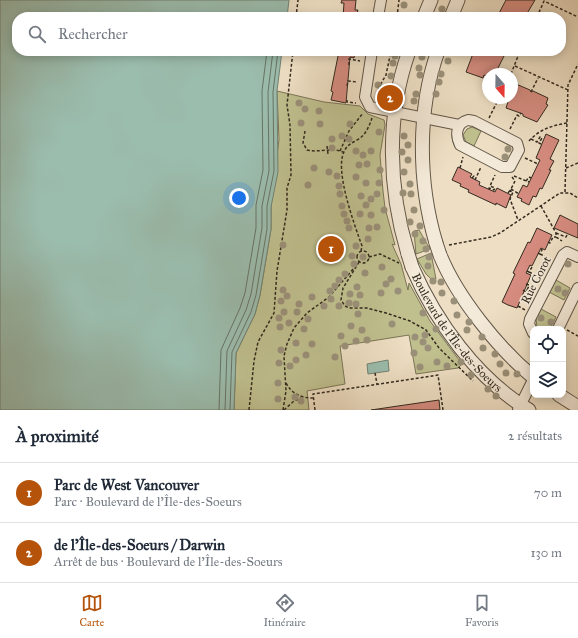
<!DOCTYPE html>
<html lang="fr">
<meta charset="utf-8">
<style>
body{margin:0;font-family:"IM FELL Great Primer",serif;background:#f2f2f3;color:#1f2937}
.controls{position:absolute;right:12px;bottom:12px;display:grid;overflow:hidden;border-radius:8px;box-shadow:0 2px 10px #0003}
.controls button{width:36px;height:36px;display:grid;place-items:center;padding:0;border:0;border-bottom:1px solid #e0e1e3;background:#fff;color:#1f2937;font:20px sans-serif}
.compass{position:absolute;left:482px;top:68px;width:36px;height:36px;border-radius:50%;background:#fff;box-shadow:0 2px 10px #0003;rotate:160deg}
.you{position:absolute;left:239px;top:198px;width:14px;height:14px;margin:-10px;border:3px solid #fff;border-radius:50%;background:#1a73e8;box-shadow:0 0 0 6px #1a73e833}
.badge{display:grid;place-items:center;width:26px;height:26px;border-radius:50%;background:#b45309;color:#fff;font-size:13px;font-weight:700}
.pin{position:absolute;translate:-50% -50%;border:2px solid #fff;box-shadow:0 1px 4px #0006}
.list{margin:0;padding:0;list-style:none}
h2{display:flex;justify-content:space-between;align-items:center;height:52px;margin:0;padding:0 16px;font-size:17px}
h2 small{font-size:13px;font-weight:400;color:#747a83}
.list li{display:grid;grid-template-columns:26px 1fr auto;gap:12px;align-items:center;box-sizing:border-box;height:60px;padding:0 16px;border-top:1px solid #e0e1e3}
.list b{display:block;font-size:15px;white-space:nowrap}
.list p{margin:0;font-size:13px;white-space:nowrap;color:#747a83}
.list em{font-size:13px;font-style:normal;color:#747a83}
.icon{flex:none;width:22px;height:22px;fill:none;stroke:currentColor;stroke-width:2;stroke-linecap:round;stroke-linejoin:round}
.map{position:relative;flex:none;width:578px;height:410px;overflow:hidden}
.search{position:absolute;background:#fff;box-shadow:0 2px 10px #0003;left:12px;right:12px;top:12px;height:44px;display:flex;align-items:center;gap:10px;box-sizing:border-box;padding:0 14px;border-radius:16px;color:#747a83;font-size:15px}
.sheet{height:172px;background:#fff}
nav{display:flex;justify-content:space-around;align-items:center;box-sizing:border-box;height:56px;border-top:1px solid #e0e1e3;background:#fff;font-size:11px;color:#747a83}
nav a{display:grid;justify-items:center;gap:2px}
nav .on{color:#b45309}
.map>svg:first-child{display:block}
.green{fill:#c0c08f;stroke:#7a7557}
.water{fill:#9bbdae;stroke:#718275}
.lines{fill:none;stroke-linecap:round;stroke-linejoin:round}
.shore{stroke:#677466;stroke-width:1}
.building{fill:#d68c80;stroke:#332a1f}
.minor-casing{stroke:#625748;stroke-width:12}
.tertiary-casing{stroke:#625748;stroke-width:15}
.path{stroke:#332a1f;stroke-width:1.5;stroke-dasharray:3 2;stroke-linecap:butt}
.minor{stroke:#f4ead9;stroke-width:10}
.tertiary{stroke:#f4ead9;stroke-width:13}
.tertiary-bridge-casing{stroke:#625748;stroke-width:15;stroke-linecap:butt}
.tertiary-bridge{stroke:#f4ead9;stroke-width:13}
.tree{fill:#9a9079}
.labels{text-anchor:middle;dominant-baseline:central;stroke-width:3.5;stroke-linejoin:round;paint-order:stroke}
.street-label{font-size:12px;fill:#332a1f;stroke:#f4ead9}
</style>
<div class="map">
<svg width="578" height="410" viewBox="0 0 578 410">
<rect width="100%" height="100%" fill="#eedfc4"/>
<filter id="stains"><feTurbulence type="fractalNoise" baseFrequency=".005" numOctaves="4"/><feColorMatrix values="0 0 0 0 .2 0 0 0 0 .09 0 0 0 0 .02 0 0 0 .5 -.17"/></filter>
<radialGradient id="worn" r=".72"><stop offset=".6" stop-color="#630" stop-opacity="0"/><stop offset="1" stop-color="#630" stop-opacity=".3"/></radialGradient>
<path class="green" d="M277 91 324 102 360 106 368 114 384 120 385 125 380 155 383 191 385 208 395 245 392 244 401 264 408 290 409 283 430 321 462 364 458 368 416 374 409 335 340 346 345 384 307 391 309 410H234L236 353 255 314 260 295 271 229V207L279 139Z
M472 127 481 131 474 146 466 142 463 135 467 129Z
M419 230 430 249 416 254 414 231Z
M431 253 436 279 432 280 426 274 417 259Z
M556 280 570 288 564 300 549 292Z
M541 309 556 317 550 329 537 328 536 318Z"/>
<path class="water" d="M0 0H289L287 17H17V51H282L277 91 278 172 271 207V229L260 295 255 314 236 353 234 410H0Z
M388 360 389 371 368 374 367 364Z"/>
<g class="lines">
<path class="shore" d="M219 410 221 350 240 308 245 293 256 228V205L263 170 262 91 267 51
M225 410 227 351 246 310 251 294 262 228V206L269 171 268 92 273 51
M230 410 232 352 251 312 256 295 267 229V206L274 171 273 92 278 51"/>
</g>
<path class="building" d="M342 0H356L355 10H358L356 17H343L344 3H341Z
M506 0H535L525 17H497Z
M339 51H355L354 58 350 57 346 103 331 100 333 92 331 91Z
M474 51H504L505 54 495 74H488V77L484 75 483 78 466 72Z
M516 84 530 90 531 92 533 91 548 98 546 104 548 105 537 122 523 116V114L506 108 508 102 506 101 507 98H512V90H513Z
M546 134 559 140 550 159 554 161 549 170H551L542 189 540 188 536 197 533 196 529 205 521 201 522 199 517 197 523 185 527 187 540 160 536 158Z
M458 167 472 174 470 177 480 182 479 185 495 192 497 188 511 195 506 208 496 203V205L468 192 469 190 460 186 461 184 452 180Z
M560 215 578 224V238L554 228Z
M537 228 552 235 545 250 541 248 532 266 530 265 526 273 531 275 517 308 508 305 502 302 515 274 513 273 528 242 530 243Z
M439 400 440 410H371Z"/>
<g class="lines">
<defs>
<path id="minor" d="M378 17 381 0
M372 51 365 97 370 107 459 125
M468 120 474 121 517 143 519 150 510 167H502L460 145C455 135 456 123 468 120Z
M558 329 578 288
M533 333 529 324 530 319 563 255 567 252 578 257
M518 410 533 380"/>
<g id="tertiary">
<path d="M424 17 431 0"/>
<path d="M451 17 458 0"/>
<path d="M436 243C418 183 417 110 438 51"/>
<path d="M408 254C388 188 386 116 409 51"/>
<path d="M440 255C457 297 498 348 533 377"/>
<path id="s1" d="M412 267C436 322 477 379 529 410"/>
<path d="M559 395 578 407"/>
</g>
</defs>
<use href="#minor" class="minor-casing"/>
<use href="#tertiary" class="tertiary-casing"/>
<path class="path" d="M296 17 298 0
M356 17 357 13
M397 17 399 0
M537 17 544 1 578 17
M509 51 518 56
M349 65V59L360 61
M515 66 568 90
M511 74 520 51
M347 86 348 81 357 82
M531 92 538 78
M377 99 379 87 386 75 391 51
M347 100V102L356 103
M489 118 499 98
M510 129 517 115 519 116 521 113
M305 131 303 143 307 150C320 153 331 147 343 152
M531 139 537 142 540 137 542 138 539 143 541 144
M529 141C540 129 551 126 567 123
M327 146 328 154
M340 151 349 131 363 113
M525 158 538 164
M460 168 463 157
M566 168 578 163
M514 176 529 182
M512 177 515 181 510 191 513 192 510 199 518 220
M472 178 474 176 476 177
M475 180 481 167
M526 181 529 177 531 178
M489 189V188L494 190 495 188 490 186 495 175
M565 192 568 85 578 64
M508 193 511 189 519 194
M541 206 556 233V237L562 241
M556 233 566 237 567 235
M548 242 550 243 553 237H556
M449 245 491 237 500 233 560 193H570L578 198
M357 257a6 6 0 1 1 12 0a6 6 0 1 1-12 0Z
M361 251 362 246C355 226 333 168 345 150 347 145 352 143 357 140 365 136 369 127 372 118
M538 253 540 254 542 250 540 249
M540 254 551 259
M369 257 380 254 399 263
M359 262 343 288 341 300 345 306 349 308H367L386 313 410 321 426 330 439 348 473 381
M527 271 529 272 532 267 530 266
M529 272 540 277
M526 284 529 285 528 288 534 291
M523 290 526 292 528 288
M518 306 525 310
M567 330 578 336
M375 373 377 384
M286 383C292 394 301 398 313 398
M249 410 254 361 258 342 274 313 277 271 287 210V188L291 175 290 125 287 105 293 51
M283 410 286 391 284 356 287 344 294 328 307 313 329 297 354 268
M284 410 294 401 301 398
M315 410 313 394 438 375 443 410"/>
<use href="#minor" class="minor"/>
<use href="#tertiary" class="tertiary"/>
<defs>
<path id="tertiary-bridge" d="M436 243 440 255
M408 254 412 267"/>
</defs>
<use href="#tertiary-bridge" class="tertiary-bridge-casing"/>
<use href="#tertiary-bridge" class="tertiary-bridge"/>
</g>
<g class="tree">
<circle cx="404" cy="5" r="3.5"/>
<circle cx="442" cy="9" r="3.5"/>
<circle cx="395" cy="56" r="3.5"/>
<circle cx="422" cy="57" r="3.5"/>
<circle cx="448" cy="61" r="3.5"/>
<circle cx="393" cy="63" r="3.5"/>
<circle cx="419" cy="68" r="3.5"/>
<circle cx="441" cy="74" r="3.5"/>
<circle cx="420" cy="75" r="3.5"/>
<circle cx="391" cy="76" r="3.5"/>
<circle cx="439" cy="82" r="3.5"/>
<circle cx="378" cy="85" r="3.5"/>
<circle cx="383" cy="94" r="3.5"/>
<circle cx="416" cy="94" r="3.5"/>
<circle cx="436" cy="94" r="3.5"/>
<circle cx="414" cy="101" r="3.5"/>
<circle cx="299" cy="103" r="3.5"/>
<circle cx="305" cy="109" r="3.5"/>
<circle cx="319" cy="111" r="3.5"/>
<circle cx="301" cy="123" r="3.5"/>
<circle cx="320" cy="124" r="3.5"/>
<circle cx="350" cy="124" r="3.5"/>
<circle cx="379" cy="132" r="3.5"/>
<circle cx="342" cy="136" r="3.5"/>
<circle cx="404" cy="136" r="3.5"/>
<circle cx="332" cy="139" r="3.5"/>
<circle cx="349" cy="139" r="3.5"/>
<circle cx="408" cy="145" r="3.5"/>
<circle cx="332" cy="148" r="3.5"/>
<circle cx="508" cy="149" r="3.5"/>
<circle cx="356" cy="151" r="3.5"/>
<circle cx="371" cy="151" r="3.5"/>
<circle cx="402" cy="152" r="3.5"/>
<circle cx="363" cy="155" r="3.5"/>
<circle cx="505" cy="157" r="3.5"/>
<circle cx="408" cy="160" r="3.5"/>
<circle cx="367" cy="164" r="3.5"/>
<circle cx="359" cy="165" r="3.5"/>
<circle cx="314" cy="168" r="3.5"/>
<circle cx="380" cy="170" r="3.5"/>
<circle cx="329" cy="172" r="3.5"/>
<circle cx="404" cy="172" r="3.5"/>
<circle cx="337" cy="176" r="3.5"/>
<circle cx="356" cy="177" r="3.5"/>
<circle cx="366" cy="183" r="3.5"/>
<circle cx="379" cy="183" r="3.5"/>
<circle cx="410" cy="184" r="3.5"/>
<circle cx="308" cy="185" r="3.5"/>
<circle cx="339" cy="186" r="3.5"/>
<circle cx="403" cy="193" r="3.5"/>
<circle cx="340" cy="194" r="3.5"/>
<circle cx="377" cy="194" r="3.5"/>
<circle cx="411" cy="194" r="3.5"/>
<circle cx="361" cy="196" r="3.5"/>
<circle cx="371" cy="199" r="3.5"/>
<circle cx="366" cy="205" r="3.5"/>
<circle cx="342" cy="206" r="3.5"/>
<circle cx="384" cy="210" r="3.5"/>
<circle cx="414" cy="210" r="3.5"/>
<circle cx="344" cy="214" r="3.5"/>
<circle cx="360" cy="214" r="3.5"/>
<circle cx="371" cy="215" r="3.5"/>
<circle cx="347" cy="221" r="3.5"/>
<circle cx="410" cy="222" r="3.5"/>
<circle cx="420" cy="226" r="3.5"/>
<circle cx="377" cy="227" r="3.5"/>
<circle cx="349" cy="228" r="3.5"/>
<circle cx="369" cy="228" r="3.5"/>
<circle cx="415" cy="234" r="3.5"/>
<circle cx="368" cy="239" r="3.5"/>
<circle cx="423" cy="241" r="3.5"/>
<circle cx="283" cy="245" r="3.5"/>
<circle cx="356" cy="246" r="3.5"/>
<circle cx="426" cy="249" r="3.5"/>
<circle cx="352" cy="256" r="3.5"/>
<circle cx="363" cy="257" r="3.5"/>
<circle cx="429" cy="257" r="3.5"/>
<circle cx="354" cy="264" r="3.5"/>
<circle cx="568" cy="264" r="3.5"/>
<circle cx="428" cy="266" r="3.5"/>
<circle cx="382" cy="267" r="3.5"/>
<circle cx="365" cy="273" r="3.5"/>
<circle cx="345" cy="274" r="3.5"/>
<circle cx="391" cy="279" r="3.5"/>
<circle cx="339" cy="280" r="3.5"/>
<circle cx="433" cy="281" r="3.5"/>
<circle cx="441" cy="282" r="3.5"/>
<circle cx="386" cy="284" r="3.5"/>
<circle cx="335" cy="286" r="3.5"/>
<circle cx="357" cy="287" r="3.5"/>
<circle cx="558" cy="289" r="3.5"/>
<circle cx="283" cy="290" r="3.5"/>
<circle cx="330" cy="291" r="3.5"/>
<circle cx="398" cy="291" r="3.5"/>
<circle cx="381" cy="293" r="3.5"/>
<circle cx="442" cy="293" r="3.5"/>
<circle cx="565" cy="293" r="3.5"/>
<circle cx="350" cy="294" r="3.5"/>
<circle cx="360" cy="295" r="3.5"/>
<circle cx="287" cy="296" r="3.5"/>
<circle cx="312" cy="297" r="3.5"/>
<circle cx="331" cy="299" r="3.5"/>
<circle cx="281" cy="301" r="3.5"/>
<circle cx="454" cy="301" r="3.5"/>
<circle cx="349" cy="303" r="3.5"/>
<circle cx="299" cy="304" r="3.5"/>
<circle cx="356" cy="304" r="3.5"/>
<circle cx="324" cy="306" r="3.5"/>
<circle cx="339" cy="306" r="3.5"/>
<circle cx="284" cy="312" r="3.5"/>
<circle cx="297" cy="312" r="3.5"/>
<circle cx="423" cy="313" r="3.5"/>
<circle cx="358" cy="314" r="3.5"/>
<circle cx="457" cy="315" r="3.5"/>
<circle cx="279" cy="318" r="3.5"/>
<circle cx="541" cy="318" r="3.5"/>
<circle cx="308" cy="319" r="3.5"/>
<circle cx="469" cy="322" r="3.5"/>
<circle cx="551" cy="322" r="3.5"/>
<circle cx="289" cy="323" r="3.5"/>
<circle cx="392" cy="324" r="3.5"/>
<circle cx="351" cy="326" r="3.5"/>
<circle cx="280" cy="327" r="3.5"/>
<circle cx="304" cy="329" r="3.5"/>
<circle cx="436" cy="329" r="3.5"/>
<circle cx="362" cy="330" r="3.5"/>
<circle cx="467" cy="330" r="3.5"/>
<circle cx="425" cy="335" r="3.5"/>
<circle cx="341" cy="336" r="3.5"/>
<circle cx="415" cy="337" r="3.5"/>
<circle cx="482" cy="337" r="3.5"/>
<circle cx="367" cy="340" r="3.5"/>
<circle cx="356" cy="341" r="3.5"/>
<circle cx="423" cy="342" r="3.5"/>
<circle cx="296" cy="343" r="3.5"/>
<circle cx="312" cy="344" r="3.5"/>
<circle cx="345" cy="346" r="3.5"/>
<circle cx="428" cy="348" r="3.5"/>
<circle cx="483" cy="348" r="3.5"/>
<circle cx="281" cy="350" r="3.5"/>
<circle cx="414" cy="353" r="3.5"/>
<circle cx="495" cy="354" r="3.5"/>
<circle cx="306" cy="355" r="3.5"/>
<circle cx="335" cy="357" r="3.5"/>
<circle cx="296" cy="360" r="3.5"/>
<circle cx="437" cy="362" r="3.5"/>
<circle cx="461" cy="362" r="3.5"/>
<circle cx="279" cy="363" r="3.5"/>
<circle cx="500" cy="364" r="3.5"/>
<circle cx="290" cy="366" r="3.5"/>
<circle cx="447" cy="366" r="3.5"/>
<circle cx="420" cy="367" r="3.5"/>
<circle cx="506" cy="373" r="3.5"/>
<circle cx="517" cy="374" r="3.5"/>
<circle cx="471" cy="375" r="3.5"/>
<circle cx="278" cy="383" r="3.5"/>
<circle cx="488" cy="389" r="3.5"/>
<circle cx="496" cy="396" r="3.5"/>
<circle cx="295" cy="397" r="3.5"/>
<circle cx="278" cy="399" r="3.5"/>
<circle cx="301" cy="401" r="3.5"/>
</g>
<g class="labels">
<g class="street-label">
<text transform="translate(536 280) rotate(-63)">Rue Corot</text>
<text stroke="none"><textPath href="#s1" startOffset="80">Boulevard de l'Île-des-Soeurs</textPath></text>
</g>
</g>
<rect width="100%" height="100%" filter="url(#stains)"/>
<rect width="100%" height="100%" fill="url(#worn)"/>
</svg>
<div class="controls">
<button><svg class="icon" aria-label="locate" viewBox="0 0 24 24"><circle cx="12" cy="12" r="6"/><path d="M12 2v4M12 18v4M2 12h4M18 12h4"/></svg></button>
<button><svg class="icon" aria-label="layers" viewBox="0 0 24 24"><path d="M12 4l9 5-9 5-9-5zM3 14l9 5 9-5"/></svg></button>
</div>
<svg class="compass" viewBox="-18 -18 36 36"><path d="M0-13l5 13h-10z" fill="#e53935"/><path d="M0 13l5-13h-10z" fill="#747a83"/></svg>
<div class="you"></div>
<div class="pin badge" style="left:331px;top:249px">1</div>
<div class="pin badge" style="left:390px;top:98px">2</div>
<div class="search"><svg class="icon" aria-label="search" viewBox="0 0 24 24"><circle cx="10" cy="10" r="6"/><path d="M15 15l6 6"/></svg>Rechercher</div>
</div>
<section class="sheet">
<h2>À proximité<small>2 résultats</small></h2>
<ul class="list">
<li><span class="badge">1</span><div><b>Parc de West Vancouver</b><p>Parc · Boulevard de l'Île-des-Soeurs</p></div><em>70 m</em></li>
<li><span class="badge">2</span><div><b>de l'Île-des-Soeurs / Darwin</b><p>Arrêt de bus · Boulevard de l'Île-des-Soeurs</p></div><em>130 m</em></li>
</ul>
</section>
<nav>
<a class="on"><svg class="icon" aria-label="map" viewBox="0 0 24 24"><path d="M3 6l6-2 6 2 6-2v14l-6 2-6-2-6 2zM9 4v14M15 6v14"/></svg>Carte</a>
<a><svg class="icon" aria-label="directions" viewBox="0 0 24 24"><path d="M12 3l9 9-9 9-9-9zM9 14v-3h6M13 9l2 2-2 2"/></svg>Itinéraire</a>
<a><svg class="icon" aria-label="saved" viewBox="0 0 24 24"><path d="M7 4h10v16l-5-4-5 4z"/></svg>Favoris</a>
</nav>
